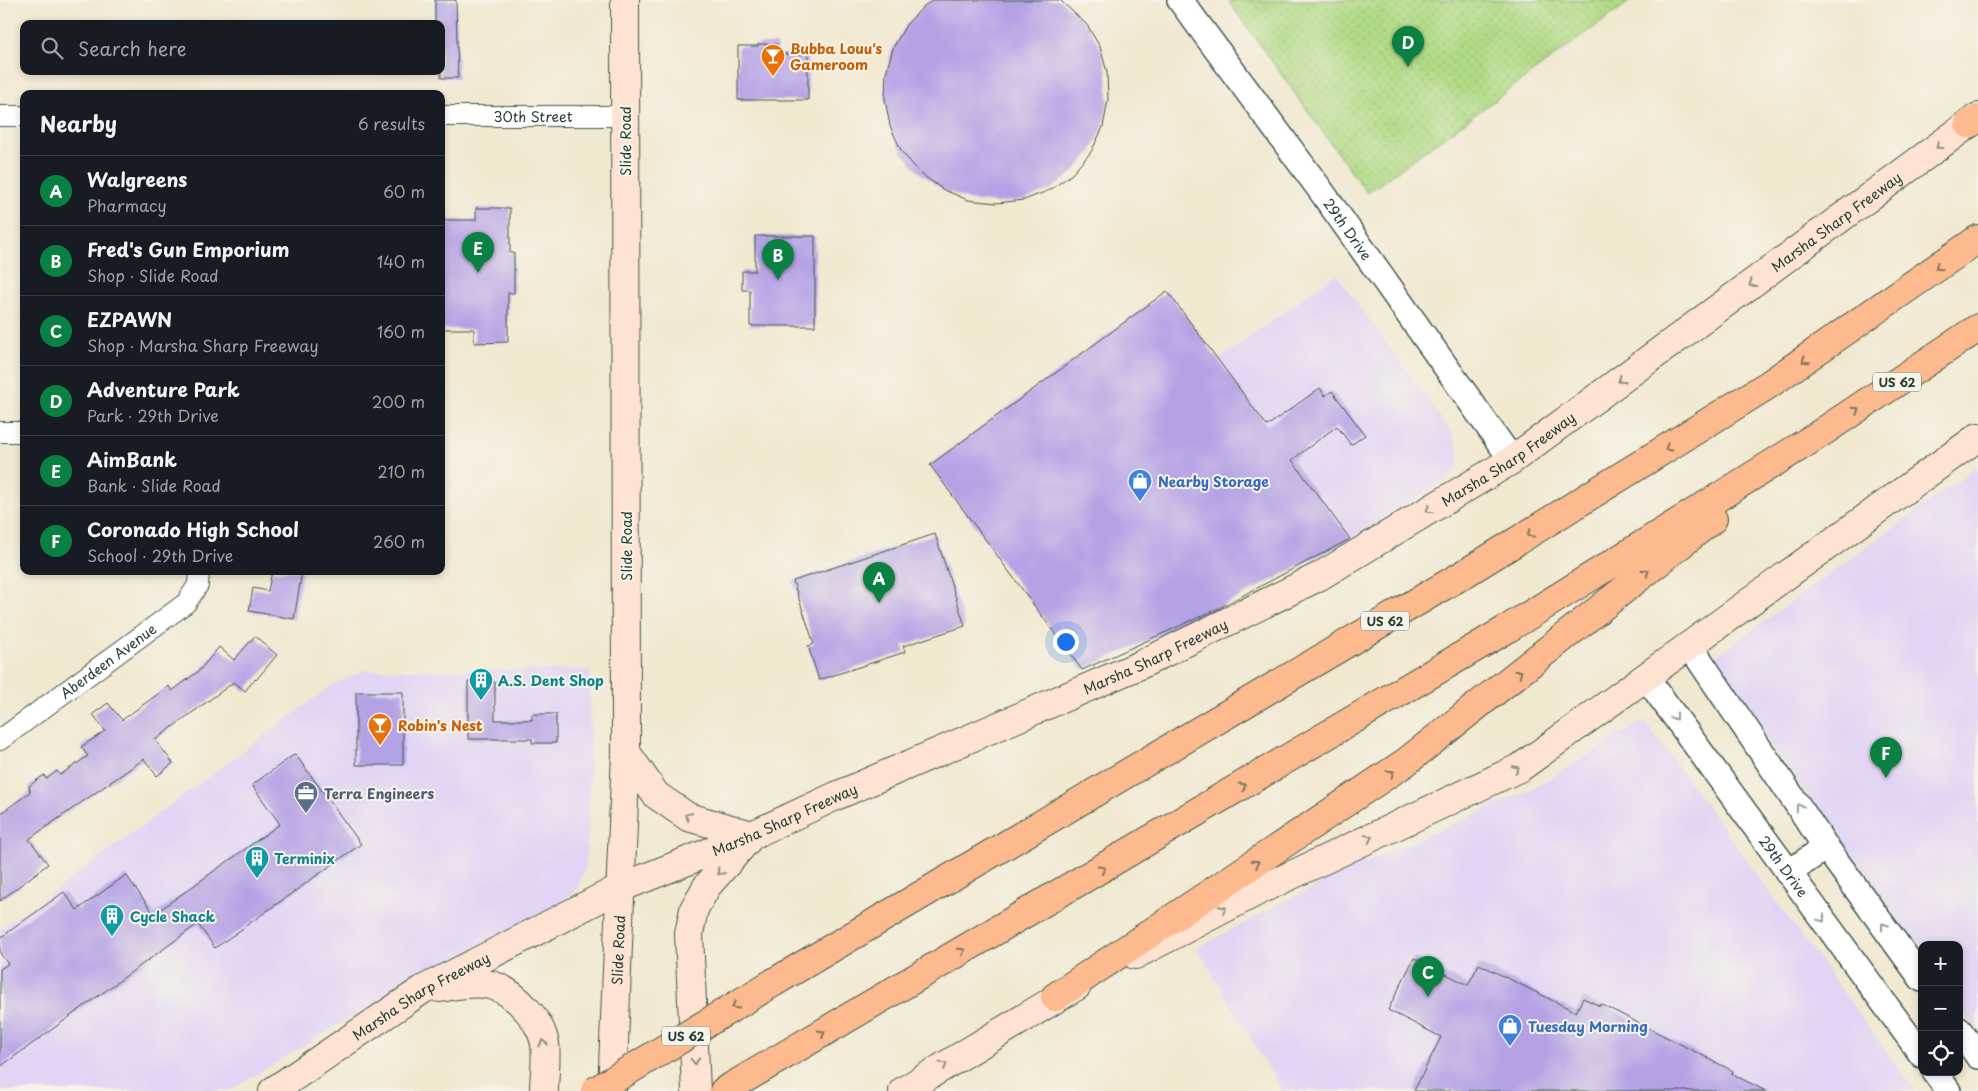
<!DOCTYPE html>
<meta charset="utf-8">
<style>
body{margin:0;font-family:"Playpen Sans",sans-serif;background:#242831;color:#f1f3f6}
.controls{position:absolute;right:15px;bottom:15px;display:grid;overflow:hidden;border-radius:10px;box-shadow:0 2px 8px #0003}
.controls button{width:45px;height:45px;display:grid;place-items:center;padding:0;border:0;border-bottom:1px solid #363941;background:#171b24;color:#f1f3f6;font:25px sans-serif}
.you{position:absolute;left:1065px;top:641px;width:18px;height:18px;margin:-12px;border:4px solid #fff;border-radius:50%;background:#1a73e8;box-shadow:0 0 0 8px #1a73e833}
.badge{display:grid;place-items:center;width:32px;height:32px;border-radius:50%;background:#0b8043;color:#fff;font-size:16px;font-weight:700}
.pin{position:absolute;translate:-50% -41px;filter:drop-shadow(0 1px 2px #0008)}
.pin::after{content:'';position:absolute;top:26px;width:18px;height:15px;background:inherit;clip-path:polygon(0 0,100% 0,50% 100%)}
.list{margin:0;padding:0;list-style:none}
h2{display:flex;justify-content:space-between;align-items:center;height:65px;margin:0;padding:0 20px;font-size:21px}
h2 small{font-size:16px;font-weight:400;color:#9ea1a6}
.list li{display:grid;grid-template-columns:32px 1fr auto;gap:15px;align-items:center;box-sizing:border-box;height:70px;padding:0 20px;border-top:1px solid #363941}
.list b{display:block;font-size:19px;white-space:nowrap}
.list p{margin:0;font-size:16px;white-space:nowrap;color:#9ea1a6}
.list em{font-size:16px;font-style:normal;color:#9ea1a6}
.icon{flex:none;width:28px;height:28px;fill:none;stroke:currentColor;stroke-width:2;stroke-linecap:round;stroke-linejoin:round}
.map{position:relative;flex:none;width:1978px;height:1091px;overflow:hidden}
.search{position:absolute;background:#171b24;box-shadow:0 2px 8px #0003;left:20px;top:20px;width:425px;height:55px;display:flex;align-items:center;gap:12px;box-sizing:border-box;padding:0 18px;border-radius:10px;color:#9ea1a6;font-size:19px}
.panel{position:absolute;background:#171b24;box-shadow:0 2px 8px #0003;left:20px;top:90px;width:425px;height:485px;border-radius:10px}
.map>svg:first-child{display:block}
.built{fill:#e1d4f4}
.park{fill:url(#park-dots);stroke:#688c5c}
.building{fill:#b5a2e5}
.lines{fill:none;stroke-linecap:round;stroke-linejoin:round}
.minor-casing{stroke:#3e574b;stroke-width:22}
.tertiary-casing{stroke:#3e574b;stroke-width:28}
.secondary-casing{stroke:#3e574b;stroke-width:30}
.motorway-casing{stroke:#3e574b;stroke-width:30}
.minor{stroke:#fff;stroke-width:20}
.tertiary{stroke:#fff;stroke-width:25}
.secondary{stroke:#fee3d2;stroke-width:28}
.motorway{stroke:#fcba8e;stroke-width:28}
.motorway-bridge-casing{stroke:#3e574b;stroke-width:30;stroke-linecap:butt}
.motorway-bridge{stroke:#fcba8e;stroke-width:28}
.oneway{stroke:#8e9083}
.oneway2{stroke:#82755c}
.oneway3{stroke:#8f9e9a}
.labels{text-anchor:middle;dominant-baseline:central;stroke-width:4;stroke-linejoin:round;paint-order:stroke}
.shield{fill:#f7f3e8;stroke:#60746a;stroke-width:1}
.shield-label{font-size:12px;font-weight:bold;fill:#1f3d34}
.food-label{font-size:14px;font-weight:bold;fill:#c56008;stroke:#f7f3e8;text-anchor:start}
.street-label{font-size:14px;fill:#1f3d34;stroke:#f7f3e8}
.shop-label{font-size:14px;font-weight:bold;fill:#366cbe;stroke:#f7f3e8;text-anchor:start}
.culture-label{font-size:14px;font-weight:bold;fill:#0d838f;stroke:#f7f3e8;text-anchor:start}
.service-label{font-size:14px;font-weight:bold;fill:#4e5e75;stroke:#f7f3e8;text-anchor:start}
</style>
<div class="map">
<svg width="1978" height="1091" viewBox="0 0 1978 1091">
<defs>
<pattern id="park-dots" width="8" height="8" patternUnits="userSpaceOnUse" patternTransform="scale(1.25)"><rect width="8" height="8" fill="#b0da85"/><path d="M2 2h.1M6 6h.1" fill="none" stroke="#97bc73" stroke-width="1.8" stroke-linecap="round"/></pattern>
</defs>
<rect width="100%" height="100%" fill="#f7f3e8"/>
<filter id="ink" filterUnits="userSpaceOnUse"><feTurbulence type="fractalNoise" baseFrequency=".02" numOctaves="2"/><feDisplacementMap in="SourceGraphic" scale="10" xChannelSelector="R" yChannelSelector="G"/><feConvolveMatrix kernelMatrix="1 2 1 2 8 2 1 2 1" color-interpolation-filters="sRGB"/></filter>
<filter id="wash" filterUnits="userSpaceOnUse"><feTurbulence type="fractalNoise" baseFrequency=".0096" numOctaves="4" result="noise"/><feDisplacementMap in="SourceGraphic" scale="20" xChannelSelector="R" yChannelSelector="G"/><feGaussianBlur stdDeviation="1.12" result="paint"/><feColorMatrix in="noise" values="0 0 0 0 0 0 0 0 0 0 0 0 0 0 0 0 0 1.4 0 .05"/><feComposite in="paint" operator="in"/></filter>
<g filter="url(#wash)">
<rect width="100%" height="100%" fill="#f1e8d0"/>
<path class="built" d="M1336 274 1453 435 1459 451 1457 466 1450 477 1350 539 1218 360Z
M1978 466V1031L1959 1005V945H1922V953L1716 670 1714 662 1716 656Z
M365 670H590L589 823 585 869 577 889 560 904 452 960 353 1016 229 1091H0V929L45 898 331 686Z
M1644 720 1915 1091H1282L1197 948 1326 880 1534 788Z"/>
<path class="park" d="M1231 0H1632L1367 193 1229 2Z"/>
<g id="blocks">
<path class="building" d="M435 0H456L458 78H441V24H435Z
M933 0H1060L1087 25 1100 47 1107 72 1108 100 1103 127 1091 152 1072 174 1050 190 1024 200 996 203 968 200 942 189 920 173 902 152 890 126 885 99 886 73 893 48 906 25 924 6Z
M758 44H777V54H808V100H738V46H758Z
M476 208H510V253H514V293H508V342L474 343V329H441V220H476Z
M755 236H815V326H750V290H742V271H755Z
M1167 291 1267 426 1320 388 1325 396 1332 391 1365 435 1351 445 1337 426 1292 460 1350 539 1217 609 1082 670 930 465Z
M935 534 965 626 903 646 905 652 819 680 808 646 814 644 793 581Z
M272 571H302L294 619 249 611 253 588 268 591Z
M255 636 277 655 256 680 255 679 245 691 234 682 155 740 173 763 157 776 144 759 29 839 48 864 0 901V814L30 792 29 786 44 775 46 779 57 771 60 775 88 756 81 747 105 731 93 714 108 703 122 720 169 686 172 691 199 671 219 647 234 660Z
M468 682H495V720H532V714H556V743H532V739H468Z
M356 692H403V765H356Z
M295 754 361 844 215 948 198 924 0 1067V969L8 964 0 953V938L64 892 77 910 126 875 154 914 280 824 252 785Z
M1414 958 1468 985 1479 964 1576 1012 1583 998 1600 1006 1601 1004 1733 1071 1732 1074 1766 1091H1414L1441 1037 1388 1010Z"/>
</g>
</g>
<g filter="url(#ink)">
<use href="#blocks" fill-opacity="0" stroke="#3e574b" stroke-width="1"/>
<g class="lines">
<defs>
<g id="minor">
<path d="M0 116H24"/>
<path id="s1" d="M441 116H625"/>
<path d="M0 432H24"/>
<path id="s2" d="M0 740 186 603 198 585 199 571"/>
</g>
<g id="tertiary">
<path id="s3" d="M1180 0 1319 188 1512 460"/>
<path d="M1690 646 1826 847 1922 979"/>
<path id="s4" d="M1646 677 1922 1055"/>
<path d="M1788 873 1826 847"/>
<path d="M1959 1030 1978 1056"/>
<path d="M1935 1072 1948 1091"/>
</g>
<g id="secondary">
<path d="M626 752 656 795 688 817 752 835 707 886 694 909 689 934 696 1091"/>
<path d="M1135 955 1262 889 1521 767 1978 437"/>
<path d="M439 988C478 981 500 978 527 1010 535 1018 543 1032 545 1044 547 1059 544 1076 544 1091"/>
<path id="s5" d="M273 1091 422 990 620 888 752 835 836 796 1140 665 1320 576 1512 460 1978 117"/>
<path id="s6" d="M612 1091 626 752 625 0"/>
<path d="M903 1091 1077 986"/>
</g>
<path id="motorway" d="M1969 124 1978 119
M776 981 1464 574 1768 385 1978 239
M1055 997 1406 762 1713 519
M724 1091 1507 629 1815 437 1978 328"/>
</defs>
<use href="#minor" class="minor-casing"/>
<use href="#tertiary" class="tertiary-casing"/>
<use href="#secondary" class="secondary-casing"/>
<use href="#motorway" class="motorway-casing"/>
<use href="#minor" class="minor"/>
<use href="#tertiary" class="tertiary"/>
<use href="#secondary" class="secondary"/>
<use href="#motorway" class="motorway"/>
<defs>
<path id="motorway-bridge" d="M595 1091 776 981"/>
</defs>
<use href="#motorway-bridge" class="motorway-bridge-casing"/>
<use href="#motorway-bridge" class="motorway-bridge"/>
</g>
<defs><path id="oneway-chevron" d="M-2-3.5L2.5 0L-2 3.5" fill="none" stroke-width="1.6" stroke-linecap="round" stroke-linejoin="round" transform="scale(1.25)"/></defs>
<g class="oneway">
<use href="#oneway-chevron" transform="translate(1939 146) rotate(144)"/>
<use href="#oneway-chevron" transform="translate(1752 284) rotate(144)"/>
<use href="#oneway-chevron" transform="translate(1621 380) rotate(144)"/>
<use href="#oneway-chevron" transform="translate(1429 510) rotate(149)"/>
<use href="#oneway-chevron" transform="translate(1516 769) rotate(-27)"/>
<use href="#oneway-chevron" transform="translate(688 816) rotate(-154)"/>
<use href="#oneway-chevron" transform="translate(1369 838) rotate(-25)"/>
<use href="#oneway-chevron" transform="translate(720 872) rotate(131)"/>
<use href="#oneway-chevron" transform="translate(1223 909) rotate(-28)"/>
<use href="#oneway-chevron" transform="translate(543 1043) rotate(-102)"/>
<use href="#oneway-chevron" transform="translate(695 1061) rotate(88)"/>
<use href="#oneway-chevron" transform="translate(944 1065) rotate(-32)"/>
</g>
<g class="oneway2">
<use href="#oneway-chevron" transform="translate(1938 267) rotate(145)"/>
<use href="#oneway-chevron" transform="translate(1805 360) rotate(145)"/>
<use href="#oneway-chevron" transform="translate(1856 410) rotate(-34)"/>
<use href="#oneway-chevron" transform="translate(1668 448) rotate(148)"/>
<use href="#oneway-chevron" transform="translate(1530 534) rotate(148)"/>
<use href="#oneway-chevron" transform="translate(1646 572) rotate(-38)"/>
<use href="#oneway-chevron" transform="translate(1519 673) rotate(-38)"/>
<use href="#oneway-chevron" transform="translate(1391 773) rotate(-34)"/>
<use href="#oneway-chevron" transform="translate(1243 786) rotate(-30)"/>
<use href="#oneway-chevron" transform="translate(1256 863) rotate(-34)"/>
<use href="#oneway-chevron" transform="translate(1102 869) rotate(-30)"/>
<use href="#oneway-chevron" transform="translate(962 951) rotate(-30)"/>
<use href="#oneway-chevron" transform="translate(735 1006) rotate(149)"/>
<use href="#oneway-chevron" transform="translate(822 1033) rotate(-30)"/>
</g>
<g class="oneway3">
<use href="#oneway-chevron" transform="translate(1675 717) rotate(54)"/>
<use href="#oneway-chevron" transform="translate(1799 807) rotate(-124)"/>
<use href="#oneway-chevron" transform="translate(1822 919) rotate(53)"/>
<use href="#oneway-chevron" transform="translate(1884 926) rotate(-126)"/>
</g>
</g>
<defs>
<symbol id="bar-pin" viewBox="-11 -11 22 30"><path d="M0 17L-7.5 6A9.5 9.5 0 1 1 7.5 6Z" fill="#e8710a" stroke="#f7f3e8"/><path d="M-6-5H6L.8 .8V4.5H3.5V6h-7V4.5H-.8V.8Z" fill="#fff"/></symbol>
<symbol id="shop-pin" viewBox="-11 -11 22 30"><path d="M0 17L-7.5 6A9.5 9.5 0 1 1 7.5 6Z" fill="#3f7fe0" stroke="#f7f3e8"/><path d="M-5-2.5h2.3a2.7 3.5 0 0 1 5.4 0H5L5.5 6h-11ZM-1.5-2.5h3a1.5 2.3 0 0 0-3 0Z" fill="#fff"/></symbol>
<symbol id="building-pin" viewBox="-11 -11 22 30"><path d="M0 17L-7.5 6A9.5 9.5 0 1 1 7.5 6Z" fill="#0f9aa8" stroke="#f7f3e8"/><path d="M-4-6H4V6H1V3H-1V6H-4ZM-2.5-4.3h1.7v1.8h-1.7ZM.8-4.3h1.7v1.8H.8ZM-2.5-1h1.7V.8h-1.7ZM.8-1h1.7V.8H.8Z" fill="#fff"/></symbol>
<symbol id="office-pin" viewBox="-11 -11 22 30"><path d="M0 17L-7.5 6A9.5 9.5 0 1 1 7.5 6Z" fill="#5c6f8a" stroke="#f7f3e8"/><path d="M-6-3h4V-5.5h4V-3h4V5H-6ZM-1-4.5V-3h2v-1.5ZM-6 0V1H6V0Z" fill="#fff"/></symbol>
</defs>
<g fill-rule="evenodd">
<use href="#bar-pin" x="759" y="42" width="28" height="38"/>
<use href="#shop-pin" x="1126" y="467" width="28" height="38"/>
<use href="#building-pin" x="467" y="666" width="28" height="38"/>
<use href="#bar-pin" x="366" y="711" width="28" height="38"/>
<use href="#office-pin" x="292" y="779" width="28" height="38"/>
<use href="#building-pin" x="243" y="844" width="28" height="38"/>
<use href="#building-pin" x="98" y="902" width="28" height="38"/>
<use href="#shop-pin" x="1496" y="1012" width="28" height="38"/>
</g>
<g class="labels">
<g class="shield">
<rect x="1873" y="372.5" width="48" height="19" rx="4"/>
<rect x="1361" y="611.5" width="48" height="19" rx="4"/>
<rect x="662" y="1026.5" width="48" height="19" rx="4"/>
</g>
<g class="shield-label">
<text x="1897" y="382">US 62</text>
<text x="1385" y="621">US 62</text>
<text x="686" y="1036">US 62</text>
</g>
<g class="food-label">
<text x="790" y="48">Bubba Louu's<tspan x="790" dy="16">Gameroom</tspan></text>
<text x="398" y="725">Robin's Nest</text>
</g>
<g class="street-label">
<text stroke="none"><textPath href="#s1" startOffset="92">30th Street</textPath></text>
<text transform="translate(625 141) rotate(-90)">Slide Road</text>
<text stroke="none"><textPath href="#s5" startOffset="1796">Marsha Sharp Freeway</textPath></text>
<text stroke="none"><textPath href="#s3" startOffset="284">29th Drive</textPath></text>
<text stroke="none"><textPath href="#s5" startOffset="1391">Marsha Sharp Freeway</textPath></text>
<text transform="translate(626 546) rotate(-90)">Slide Road</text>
<text stroke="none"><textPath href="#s5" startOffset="986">Marsha Sharp Freeway</textPath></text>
<text stroke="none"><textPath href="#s2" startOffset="134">Aberdeen Avenue</textPath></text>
<text stroke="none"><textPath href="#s5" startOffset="581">Marsha Sharp Freeway</textPath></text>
<text stroke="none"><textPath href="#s4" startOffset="234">29th Drive</textPath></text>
<text stroke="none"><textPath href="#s6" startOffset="141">Slide Road</textPath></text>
<text stroke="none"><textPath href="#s5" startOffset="176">Marsha Sharp Freeway</textPath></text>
</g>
<g class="shop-label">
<text x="1158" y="481">Nearby Storage</text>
<text x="1528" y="1026">Tuesday Morning</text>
</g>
<g class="culture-label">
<text x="498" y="680">A.S. Dent Shop</text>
<text x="274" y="858">Terminix</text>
<text x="130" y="916">Cycle Shack</text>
</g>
<g class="service-label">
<text x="324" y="793">Terra Engineers</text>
</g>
</g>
</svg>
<div class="controls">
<button>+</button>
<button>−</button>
<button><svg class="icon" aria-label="locate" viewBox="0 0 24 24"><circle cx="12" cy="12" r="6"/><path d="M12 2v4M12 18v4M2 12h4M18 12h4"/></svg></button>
</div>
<div class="you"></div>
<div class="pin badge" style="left:879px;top:603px">A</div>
<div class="pin badge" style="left:778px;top:280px">B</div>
<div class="pin badge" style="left:1428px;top:997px">C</div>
<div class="pin badge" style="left:1408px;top:67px">D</div>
<div class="pin badge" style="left:478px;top:273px">E</div>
<div class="pin badge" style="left:1886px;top:778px">F</div>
<div class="search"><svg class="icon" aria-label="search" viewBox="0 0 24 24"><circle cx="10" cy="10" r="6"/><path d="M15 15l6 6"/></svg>Search here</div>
<section class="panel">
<h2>Nearby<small>6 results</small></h2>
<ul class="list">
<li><span class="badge">A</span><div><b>Walgreens</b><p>Pharmacy</p></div><em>60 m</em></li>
<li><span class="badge">B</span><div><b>Fred's Gun Emporium</b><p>Shop · Slide Road</p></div><em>140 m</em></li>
<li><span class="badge">C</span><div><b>EZPAWN</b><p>Shop · Marsha Sharp Freeway</p></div><em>160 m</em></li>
<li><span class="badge">D</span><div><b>Adventure Park</b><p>Park · 29th Drive</p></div><em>200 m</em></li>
<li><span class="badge">E</span><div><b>AimBank</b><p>Bank · Slide Road</p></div><em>210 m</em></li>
<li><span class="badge">F</span><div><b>Coronado High School</b><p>School · 29th Drive</p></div><em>260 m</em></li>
</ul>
</section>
</div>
